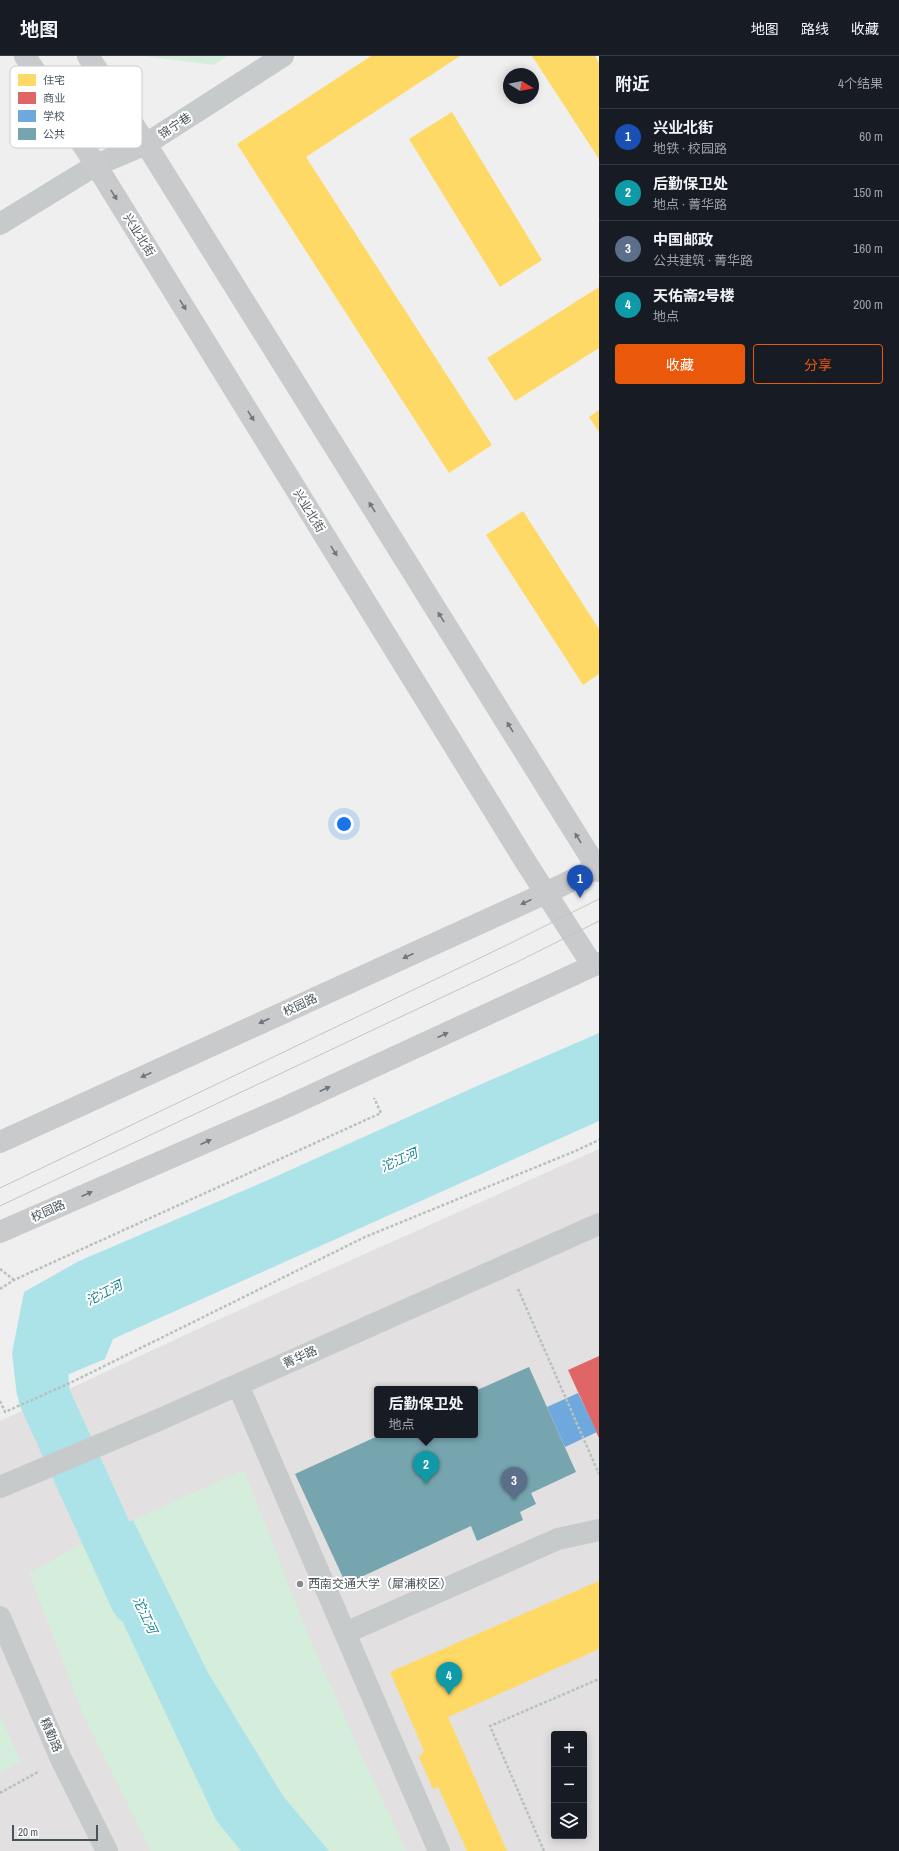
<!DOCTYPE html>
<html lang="zh">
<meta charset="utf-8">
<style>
body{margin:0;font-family:"Archivo Narrow","Noto Sans SC",sans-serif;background:#242831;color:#f1f3f6}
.controls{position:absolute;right:12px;bottom:12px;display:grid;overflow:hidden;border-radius:4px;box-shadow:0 2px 10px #0003}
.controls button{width:36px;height:36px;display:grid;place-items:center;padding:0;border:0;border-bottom:1px solid #363941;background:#171b24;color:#f1f3f6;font:20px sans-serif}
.compass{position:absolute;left:503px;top:12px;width:36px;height:36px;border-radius:50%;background:#171b24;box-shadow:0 2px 10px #0003;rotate:100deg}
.scale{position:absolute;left:12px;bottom:10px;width:86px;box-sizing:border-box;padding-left:4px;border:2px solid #48545b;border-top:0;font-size:11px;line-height:14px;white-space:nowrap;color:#48545b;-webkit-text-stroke:3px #fff;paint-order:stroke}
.you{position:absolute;left:344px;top:768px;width:14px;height:14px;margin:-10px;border:3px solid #fff;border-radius:50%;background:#1a73e8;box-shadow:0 0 0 6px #1a73e833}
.badge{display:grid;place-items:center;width:26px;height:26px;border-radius:50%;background:#ea580c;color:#fff;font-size:13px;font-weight:700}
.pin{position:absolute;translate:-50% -33px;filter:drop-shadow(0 1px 2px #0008)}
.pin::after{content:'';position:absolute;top:21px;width:14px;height:12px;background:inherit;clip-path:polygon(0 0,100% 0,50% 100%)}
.popup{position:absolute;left:374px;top:1330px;width:104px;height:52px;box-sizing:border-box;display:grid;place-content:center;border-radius:4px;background:#171b24;filter:drop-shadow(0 1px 3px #0005);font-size:13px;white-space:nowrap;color:#9ea1a6}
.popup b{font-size:15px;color:#f1f3f6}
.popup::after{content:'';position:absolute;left:50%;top:100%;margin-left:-8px;border:8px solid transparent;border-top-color:#171b24}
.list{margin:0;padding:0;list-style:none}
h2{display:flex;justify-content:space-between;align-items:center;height:52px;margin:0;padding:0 16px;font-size:17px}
h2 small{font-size:13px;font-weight:400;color:#9ea1a6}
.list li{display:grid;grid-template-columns:26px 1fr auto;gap:12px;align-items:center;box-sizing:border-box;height:56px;padding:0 16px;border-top:1px solid #363941}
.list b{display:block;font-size:15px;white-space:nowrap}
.list p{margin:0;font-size:13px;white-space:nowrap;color:#9ea1a6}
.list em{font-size:13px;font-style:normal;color:#9ea1a6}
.actions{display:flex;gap:8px;padding:12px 16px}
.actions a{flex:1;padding:9px 0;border:1px solid #ea580c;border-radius:4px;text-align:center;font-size:14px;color:#ea580c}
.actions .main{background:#ea580c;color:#fff}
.icon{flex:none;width:22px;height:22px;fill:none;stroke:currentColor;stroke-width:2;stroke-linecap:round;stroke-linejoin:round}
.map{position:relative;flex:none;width:599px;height:1795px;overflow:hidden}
header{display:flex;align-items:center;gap:24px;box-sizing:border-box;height:56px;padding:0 20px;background:#171b24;border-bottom:1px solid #363941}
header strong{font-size:19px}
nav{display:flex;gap:22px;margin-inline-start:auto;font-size:14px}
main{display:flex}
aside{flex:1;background:#171b24}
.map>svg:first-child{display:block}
.education{fill:#e2e0e1;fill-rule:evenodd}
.green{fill:#d5eddb}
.water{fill:#ace3e9}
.homes{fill:#ffd966}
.shops{fill:#e06666}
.schools{fill:#6fa8dc}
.public{fill:#76a5af}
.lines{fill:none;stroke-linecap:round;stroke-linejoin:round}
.river{stroke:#ace3e9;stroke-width:52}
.path{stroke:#b7c2bd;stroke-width:2.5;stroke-dasharray:3 2;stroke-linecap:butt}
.street{stroke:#c7cacb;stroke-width:22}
.secondary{stroke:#c8cacc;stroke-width:22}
.tram{stroke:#c3c4c6;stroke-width:1}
.oneway{fill:#6e777d}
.poi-dot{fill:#838a8f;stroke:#fff;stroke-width:1.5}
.labels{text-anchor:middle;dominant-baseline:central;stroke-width:4;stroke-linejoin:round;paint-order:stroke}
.street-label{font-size:12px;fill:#48545b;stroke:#fff}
.poi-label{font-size:12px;fill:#48545b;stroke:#fff;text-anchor:start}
.water-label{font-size:13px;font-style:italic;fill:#14808b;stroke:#fff}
.key{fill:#fff;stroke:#c8ccce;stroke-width:1}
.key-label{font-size:11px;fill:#48545b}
</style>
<header>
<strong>地图</strong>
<nav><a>地图</a><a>路线</a><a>收藏</a></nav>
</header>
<main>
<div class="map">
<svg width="599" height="1795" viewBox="0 0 599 1795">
<rect width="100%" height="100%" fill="#f0efef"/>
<path class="education" d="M599 1093V1795H0V1365L213 1266ZM377 1333H475V1379H377ZM554 1678H584V1780H554Z"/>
<path class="green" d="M144 0H227L214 9Z
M244 1414 307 1576 367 1712 407 1795H329L283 1740 207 1615 133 1464Z
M85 1486 216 1764 241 1795H151L82 1656 29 1517Z
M0 1660 21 1705 0 1717Z"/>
<path class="water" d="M599 977V1065L113 1283 105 1303 17 1340 12 1297 24 1236 79 1205 259 1128 477 1030Z
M133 1464 207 1615 283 1740 329 1795H241L216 1764 85 1486Z"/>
<path class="homes" d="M371 0H460L306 101 492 389 449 417 237 88Z
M532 0H595L599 7V103Z
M452 56 542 204 500 231 409 83Z
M599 231V292L515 345 487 302Z
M599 354V376L589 361Z
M523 455 599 573V618L583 629 486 479Z
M599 1525V1593L448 1661 507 1795H467L438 1731 433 1733 419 1701 424 1695 390 1616Z"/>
<path class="shops" d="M599 1300V1382L568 1314Z"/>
<path class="schools" d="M578 1337 597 1376 565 1391 547 1351Z"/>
<path class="public" d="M529 1311 576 1416 531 1437 536 1448 520 1456 523 1464 477 1485 471 1470 346 1528 295 1418 380 1379H475V1335Z"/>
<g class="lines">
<path class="river" d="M64 1263 50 1285 42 1315 44 1340 136 1543"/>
<path class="path" d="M0 1213 14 1224
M0 1233 14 1224 381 1057 374 1042
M518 1233 599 1418
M0 1345 5 1356 72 1326 365 1181 573 1096 599 1084
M0 1737 38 1716
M544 1795 490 1670 599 1623"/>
<path class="street" d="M0 168 96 109 146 88 283 0
M238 1329 439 1795
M0 1431 154 1366 599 1168
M0 1561 61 1703 107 1795
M345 1577 558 1483 599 1474"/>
<path class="secondary" d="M25 0 96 109 527 808 593 910
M88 0 146 88 599 815
M0 1086 546 837 599 811
M0 1176 284 1052 599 907"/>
<path class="tram" d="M0 1132 509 888 599 843
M0 1150 519 905 599 865"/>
</g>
<defs><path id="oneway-solid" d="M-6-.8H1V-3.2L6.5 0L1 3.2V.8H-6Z"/></defs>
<g class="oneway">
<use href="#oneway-solid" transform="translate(114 139) rotate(58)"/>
<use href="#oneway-solid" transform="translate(183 249) rotate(58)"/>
<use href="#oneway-solid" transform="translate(251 360) rotate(58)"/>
<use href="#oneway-solid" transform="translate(372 451) rotate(-122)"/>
<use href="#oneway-solid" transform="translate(334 495) rotate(58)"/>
<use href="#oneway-solid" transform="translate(441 561) rotate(-122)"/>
<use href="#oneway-solid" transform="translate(510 671) rotate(-122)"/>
<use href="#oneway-solid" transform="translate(578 782) rotate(-122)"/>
<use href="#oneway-solid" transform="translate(526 846) rotate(156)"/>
<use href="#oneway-solid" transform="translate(408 900) rotate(155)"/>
<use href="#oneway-solid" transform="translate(264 965) rotate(155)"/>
<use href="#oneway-solid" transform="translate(443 979) rotate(-25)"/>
<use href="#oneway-solid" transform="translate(146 1019) rotate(155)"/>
<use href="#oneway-solid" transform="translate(325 1033) rotate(-25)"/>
<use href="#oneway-solid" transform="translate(206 1086) rotate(-24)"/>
<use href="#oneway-solid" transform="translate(87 1138) rotate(-24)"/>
</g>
<circle class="poi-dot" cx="300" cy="1528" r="4"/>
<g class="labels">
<g class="street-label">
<text transform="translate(175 70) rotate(-33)">锦宁巷</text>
<text transform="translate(139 179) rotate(58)">兴业北街</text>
<text transform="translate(309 455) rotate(58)">兴业北街</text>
<text transform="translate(300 949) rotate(-25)">校园路</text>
<text transform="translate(48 1155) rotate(-24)">校园路</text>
<text transform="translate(300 1301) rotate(-24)">菁华路</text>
<text transform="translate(51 1679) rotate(67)">精勤路</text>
</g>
<g class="poi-label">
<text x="308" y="1528">西南交通大学（犀浦校区）</text>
</g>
<g class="water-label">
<text transform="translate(399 1104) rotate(-24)">沱江河</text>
<text transform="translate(104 1237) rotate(-27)">沱江河</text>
<text transform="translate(145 1559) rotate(65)">沱江河</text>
</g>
</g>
<rect x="10" y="10" width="132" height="82" rx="6" class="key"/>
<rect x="18" y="18" width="18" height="12" fill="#ffd966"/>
<rect x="18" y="36" width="18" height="12" fill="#e06666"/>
<rect x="18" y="54" width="18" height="12" fill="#6fa8dc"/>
<rect x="18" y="72" width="18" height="12" fill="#76a5af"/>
<g class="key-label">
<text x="43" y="28">住宅</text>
<text x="43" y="46">商业</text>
<text x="43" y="64">学校</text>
<text x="43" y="82">公共</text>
</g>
</svg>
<div class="controls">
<button>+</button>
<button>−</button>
<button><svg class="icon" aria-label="layers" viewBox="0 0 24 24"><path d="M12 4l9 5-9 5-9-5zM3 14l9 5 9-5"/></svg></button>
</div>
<svg class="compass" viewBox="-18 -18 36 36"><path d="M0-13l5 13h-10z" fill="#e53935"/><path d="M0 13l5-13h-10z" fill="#9ea1a6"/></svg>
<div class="scale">20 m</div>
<div class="you"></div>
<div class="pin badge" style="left:580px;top:842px;background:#1a4fb4">1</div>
<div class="pin badge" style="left:426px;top:1428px;background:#0f9aa8">2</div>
<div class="popup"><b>后勤保卫处</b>地点</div>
<div class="pin badge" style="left:514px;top:1444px;background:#5c6f8a">3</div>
<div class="pin badge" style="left:449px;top:1639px;background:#0f9aa8">4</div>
</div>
<aside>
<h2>附近<small>4个结果</small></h2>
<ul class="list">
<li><span class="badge" style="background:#1a4fb4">1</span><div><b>兴业北街</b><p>地铁 · 校园路</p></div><em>60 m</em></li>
<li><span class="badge" style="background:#0f9aa8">2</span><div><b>后勤保卫处</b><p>地点 · 菁华路</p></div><em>150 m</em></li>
<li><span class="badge" style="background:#5c6f8a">3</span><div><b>中国邮政</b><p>公共建筑 · 菁华路</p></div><em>160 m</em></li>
<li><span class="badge" style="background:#0f9aa8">4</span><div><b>天佑斋2号楼</b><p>地点</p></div><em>200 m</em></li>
</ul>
<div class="actions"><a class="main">收藏</a><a>分享</a></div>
</aside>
</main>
